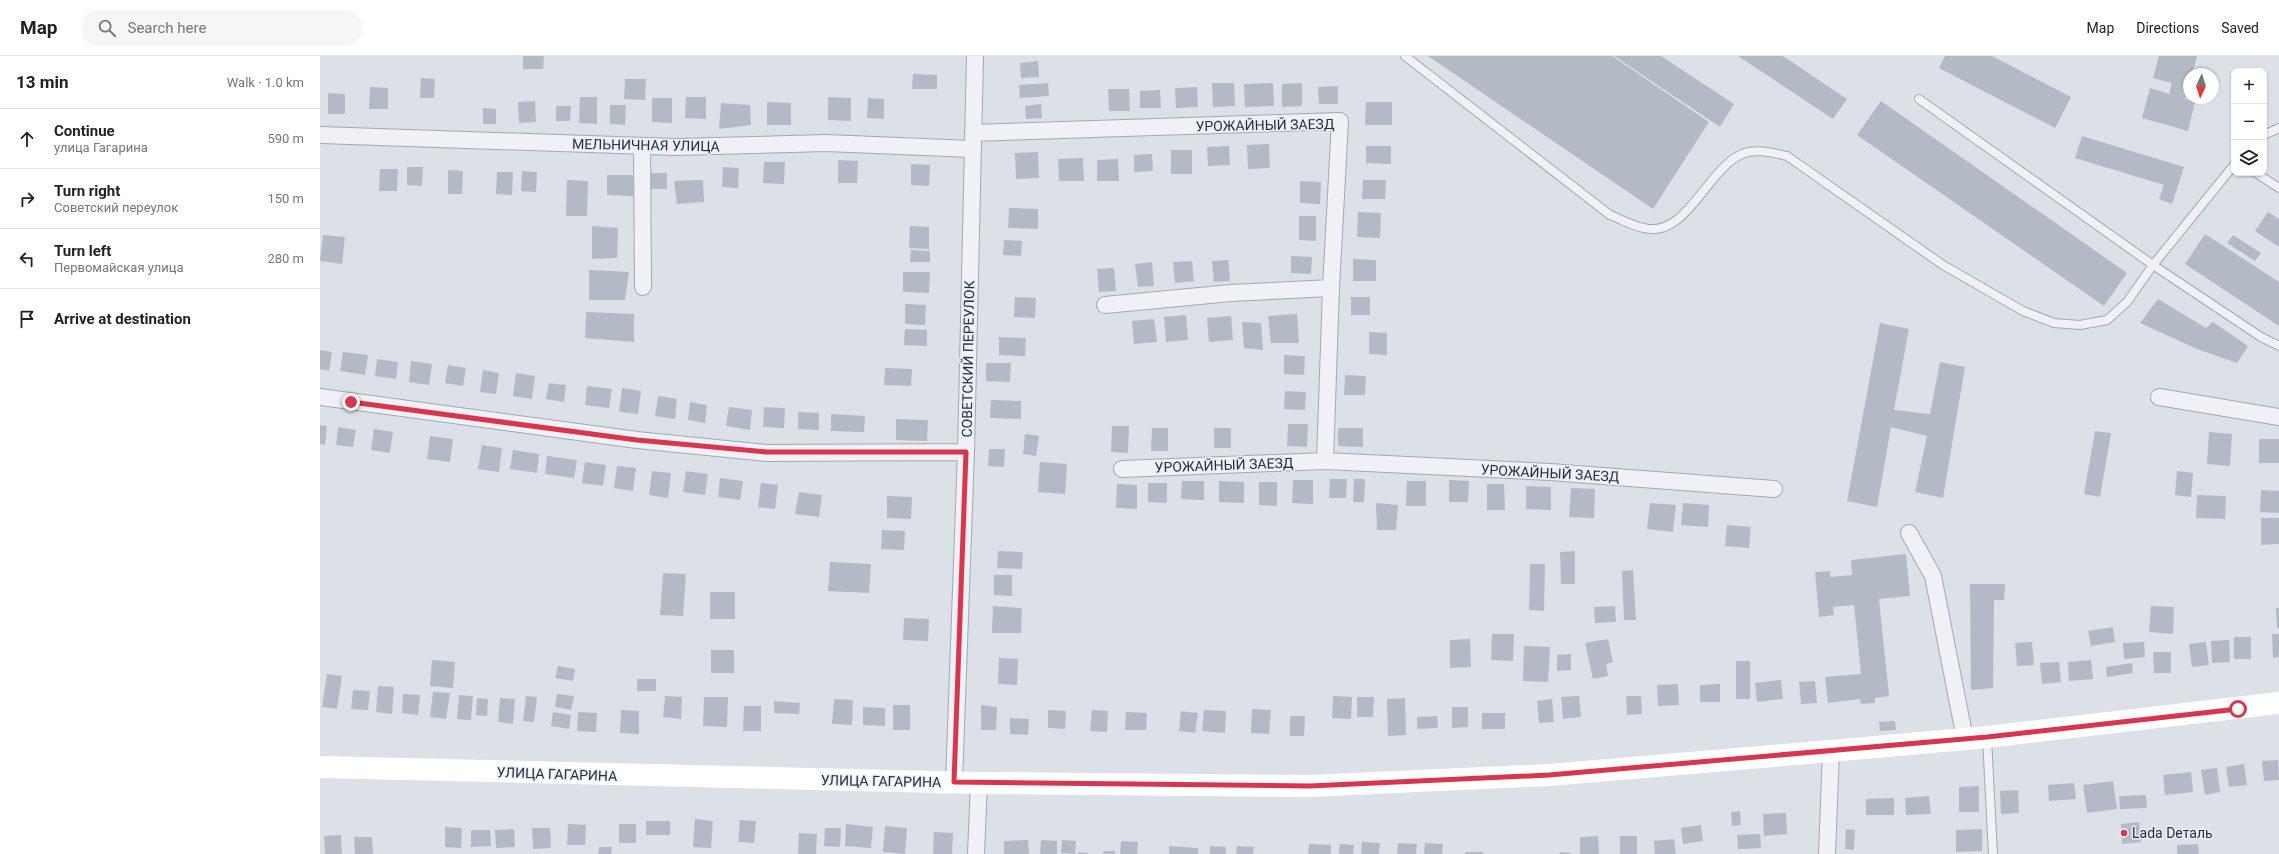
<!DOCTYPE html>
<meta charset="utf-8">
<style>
body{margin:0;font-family:Roboto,sans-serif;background:#f6f6f6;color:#222}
.controls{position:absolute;right:12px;top:12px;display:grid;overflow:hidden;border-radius:8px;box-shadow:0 1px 3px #0004}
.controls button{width:36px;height:36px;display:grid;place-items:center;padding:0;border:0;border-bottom:1px solid #e0e0e0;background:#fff;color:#222;font:20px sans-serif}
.compass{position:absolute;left:1863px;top:12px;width:36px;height:36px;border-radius:50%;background:#fff;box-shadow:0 1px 3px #0004;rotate:184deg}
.stop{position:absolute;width:12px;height:12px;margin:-9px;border:3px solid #d8354e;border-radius:50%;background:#fff}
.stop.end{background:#d8354e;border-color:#fff;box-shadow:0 1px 4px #0008}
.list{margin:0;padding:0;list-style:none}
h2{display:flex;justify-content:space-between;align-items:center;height:52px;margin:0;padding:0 16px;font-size:17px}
h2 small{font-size:13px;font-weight:400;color:#767676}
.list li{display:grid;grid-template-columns:26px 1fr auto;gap:12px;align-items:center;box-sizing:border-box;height:60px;padding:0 16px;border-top:1px solid #e0e0e0}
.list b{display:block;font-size:15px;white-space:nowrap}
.list p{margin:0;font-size:13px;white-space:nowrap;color:#767676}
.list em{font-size:13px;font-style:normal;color:#767676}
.icon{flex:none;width:22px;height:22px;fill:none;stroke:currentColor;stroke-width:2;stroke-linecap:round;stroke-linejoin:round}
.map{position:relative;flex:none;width:1959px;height:798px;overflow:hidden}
header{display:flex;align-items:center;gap:24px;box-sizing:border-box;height:56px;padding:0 20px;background:#fff;border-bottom:1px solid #e0e0e0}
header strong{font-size:19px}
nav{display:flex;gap:22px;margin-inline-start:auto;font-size:14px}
.search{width:280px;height:36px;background:#f6f6f6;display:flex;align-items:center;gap:10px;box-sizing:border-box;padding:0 14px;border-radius:16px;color:#767676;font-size:15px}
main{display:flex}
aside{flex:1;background:#fff}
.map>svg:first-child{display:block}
.building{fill:#b3bac5}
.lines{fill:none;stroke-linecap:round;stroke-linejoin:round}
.lane-casing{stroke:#a1a8b2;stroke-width:10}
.street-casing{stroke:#a1a8b2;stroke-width:18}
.lane{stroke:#eff1f6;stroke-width:8}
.street{stroke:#eff1f6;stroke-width:16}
.secondary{stroke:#fff;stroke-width:22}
.route{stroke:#d8354e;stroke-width:5}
.poi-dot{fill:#d8354e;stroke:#ebf0f5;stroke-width:1.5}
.labels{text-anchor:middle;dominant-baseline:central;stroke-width:3;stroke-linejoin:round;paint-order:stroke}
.street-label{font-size:14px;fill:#252e3f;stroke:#ebf0f5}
.poi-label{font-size:14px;fill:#252e3f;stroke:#ebf0f5;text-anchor:start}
</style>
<header>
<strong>Map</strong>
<div class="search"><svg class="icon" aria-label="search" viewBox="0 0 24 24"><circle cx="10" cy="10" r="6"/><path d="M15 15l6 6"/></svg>Search here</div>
<nav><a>Map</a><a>Directions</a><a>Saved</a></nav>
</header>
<main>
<aside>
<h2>13 min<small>Walk · 1.0 km</small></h2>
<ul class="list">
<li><svg class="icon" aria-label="ahead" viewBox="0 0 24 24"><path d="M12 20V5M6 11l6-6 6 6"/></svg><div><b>Continue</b><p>улица Гагарина</p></div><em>590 m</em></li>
<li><svg class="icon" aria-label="right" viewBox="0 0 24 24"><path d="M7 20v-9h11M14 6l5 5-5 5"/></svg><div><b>Turn right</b><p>Советский переулок</p></div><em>150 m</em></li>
<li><svg class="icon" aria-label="left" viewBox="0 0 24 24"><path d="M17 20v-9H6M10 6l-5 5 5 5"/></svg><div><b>Turn left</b><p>Первомайская улица</p></div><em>280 m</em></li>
<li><svg class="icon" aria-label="arrive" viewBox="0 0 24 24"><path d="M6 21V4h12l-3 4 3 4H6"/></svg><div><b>Arrive at destination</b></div></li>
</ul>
</aside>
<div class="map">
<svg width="1959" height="798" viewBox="0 0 1959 798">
<rect width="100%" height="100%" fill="#dce1e8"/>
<path class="building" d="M203 0H224L223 13H203Z
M1108 0H1292L1389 66 1333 153Z
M1294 0H1341L1414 48 1400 71Z
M1418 0H1463L1527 43 1513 63Z
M1625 0H1672L1751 41 1735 72 1619 12Z
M1839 0H1877L1872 18H1869V30L1865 43 1875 46 1868 75 1822 62 1830 32 1849 38 1852 27 1833 22Z
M718 5 719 21 701 22 700 7Z
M593 18 617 19V33H592Z
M101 22 115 23 114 42H100Z
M305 23H326L325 44 304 43Z
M728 27 729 40 700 42 699 29Z
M892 27H914L915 50 893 51Z
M953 27 954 50 925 51 924 28Z
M982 27V50L962 51V28Z
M1018 30V48H999L998 31Z
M50 31 68 32V53H49Z
M877 31 878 51 856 52 855 32Z
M788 33H809L810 55H789Z
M840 34 841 52H820V35Z
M8 37 25 38V58H8Z
M260 41H277V68L259 67Z
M366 41H386V63L365 62Z
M508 41 531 42V65L508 64Z
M332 42H352V67L332 66Z
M548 42 564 43V63L547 62Z
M215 45 216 66 199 67 198 46Z
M1561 45 1807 217 1784 250 1537 79Z
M447 46 471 47V69H447Z
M1046 46H1072V69H1045Z
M401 47 430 49 431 69 399 73Z
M721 48 722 62 706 63 705 50Z
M290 49H306L305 69 290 68Z
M236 50H251L250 65H236Z
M163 52 176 53V68H163Z
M1762 80 1864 111 1852 148 1839 143 1844 129 1755 102Z
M949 88 950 112 928 113 927 89Z
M909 90 910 109 888 110 887 91Z
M1046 90H1071V108L1046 107Z
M851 94H872V118H851Z
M718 96 719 122 696 123 695 97Z
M832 98 833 115 814 116V99Z
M763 102 764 125H739L738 103Z
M798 103 799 125H777V104Z
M518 104 538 105 537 127H518Z
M444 106H465L464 128 443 127Z
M591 108 610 109 609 130 591 129Z
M87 111H103L102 130 87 129Z
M403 111 419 112 418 132 402 131Z
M60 113H78L77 135H59Z
M128 114 143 115 142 138H128Z
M202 115 217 116 216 136 201 135Z
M177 116H193L192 139 176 138Z
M330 117H347V133H329Z
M287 119H313V140L287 139Z
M247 124 268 125 267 160H246Z
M383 124 384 146 357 148 354 125Z
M1043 124H1066L1065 143H1042Z
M980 125 1001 126 1000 148 980 147Z
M689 152 718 153V173L688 172Z
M1038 156 1061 157 1060 182 1037 181Z
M1948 156 1959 163V191L1935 175Z
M979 160H996V185L979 184Z
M272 170 298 172 297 202 272 203Z
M590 170 609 171V193L589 192Z
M1885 178 1959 226V270L1865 208Z
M3 179 25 181 22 208 0 205Z
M1913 179 1941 197 1935 205 1907 187Z
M684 184 702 185 701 200 683 199Z
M591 194 610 195V206H590Z
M971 200 992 201 991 218 971 217Z
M1033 203 1056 204V225H1033Z
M908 204 910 225 894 226 892 205Z
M872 205 874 225 855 227 853 206Z
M832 206 834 230 818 231 815 208Z
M794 212 796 235 779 236 777 213Z
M269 214 309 216 305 244H269Z
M583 216H610L609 237 583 236Z
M695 241 716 242 715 262 694 261Z
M1031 241H1050V259H1031Z
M1838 243 1886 272 1893 266 1928 290 1917 307 1877 293 1820 267Z
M585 248 606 249 605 269 585 268Z
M266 256 314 258V286L265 282Z
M977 258 979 287H951L948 260Z
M866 259 868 284 846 286 844 261Z
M911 260 913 284 889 286 887 262Z
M834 263 837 286 814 288 812 265Z
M922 266 941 267 943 294 924 292Z
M1560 267 1589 273 1574 354 1610 358 1620 306 1645 311 1623 442 1595 436 1607 380 1571 371 1557 451 1527 445Z
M585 273 607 274V290L584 289Z
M1049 276 1067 277V299L1049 298Z
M679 281 706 282 705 300 679 299Z
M0 294 12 296 9 315 0 313Z
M23 296 48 299 45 319 20 315Z
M964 299 985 300 984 319 964 318Z
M57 303 78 306 76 323 55 320Z
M91 305 112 308 109 329 89 326Z
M666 307H691L690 326 666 325Z
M128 309 146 312 143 330 125 327Z
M565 312 592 313 591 330 564 329Z
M163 314 179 317 176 338 160 336Z
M196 317 215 320 212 343 193 340Z
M1025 319 1046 320 1045 339H1024Z
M229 327 246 329 244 346 226 343Z
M267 330 292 333 289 352 265 349Z
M302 332 321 335 318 358 299 356Z
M965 335 986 336 985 354 964 353Z
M338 340 357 343 355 363 335 360Z
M671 344 701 345V363L670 362Z
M370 346 387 349 385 367 368 364Z
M409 351 432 354 430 374 406 370Z
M444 351 465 352 464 372 443 371Z
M478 356 499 357V374L478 373Z
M511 358 545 360 544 376 511 375Z
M576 363 608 364 607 385 576 384Z
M968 368H988L987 391 967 390Z
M0 369 7 370 5 389 0 388Z
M792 370H809L808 397 791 396Z
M18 371 36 374 33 391 16 389Z
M832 372H848V395H831Z
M894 372H911V392H894Z
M1018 372H1043V391L1018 390Z
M54 373 73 376 70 397 51 394Z
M1775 375 1791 377 1780 441 1764 438Z
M1889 376 1912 378 1910 410 1887 408Z
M705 378 719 380 716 400 703 398Z
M110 380 133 383 130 406 107 403Z
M1939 383H1959V407H1939Z
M162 389 182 392 179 416 158 413Z
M669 393H685L684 411 668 410Z
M193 394 219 398 217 417 190 413Z
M227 400 257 404 254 422 225 418Z
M265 406 286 409 283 430 262 427Z
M720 406 747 408 745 438 718 436Z
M297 410 316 412 313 435 294 432Z
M332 415 351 417 348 442 329 439Z
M366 415 388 418 385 439 363 436Z
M1857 415 1873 417 1871 441 1855 439Z
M400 422 423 425 420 444 398 441Z
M1010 423H1027L1026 442H1009Z
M1034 423H1045L1044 446H1033Z
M973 424H993V448L972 447Z
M1129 424 1149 425 1148 446H1129Z
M862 425H884V444L861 443Z
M899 425 924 426V447L899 446Z
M1087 425H1106V450H1086Z
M939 426H957V450L939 449Z
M441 427 458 429 455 453 438 451Z
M828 427H847V447L828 446Z
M797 428 817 429V453L796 452Z
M1167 428H1184L1185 454H1167Z
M1206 430 1231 431V454L1206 453Z
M1251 432 1275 433 1274 462 1249 461Z
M1941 434 1959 435V457L1940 456Z
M479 436 502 439 499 461 475 458Z
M1877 439 1906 440 1905 463 1876 462Z
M567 440 592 441 591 463 567 462Z
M1056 447 1078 449 1076 474H1057Z
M1330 447 1356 449 1353 476 1327 473Z
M1363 447 1389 449 1388 471 1361 469Z
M1941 462H1959V488L1941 489Z
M1407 469 1431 471 1429 492 1405 490Z
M562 474 585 475 584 494 561 493Z
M678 495 703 496 702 513 677 512Z
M1255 495V528H1241L1240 496Z
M1586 498 1590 540 1559 543 1569 640 1555 642V647L1541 648 1540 643 1508 647 1505 621 1541 618 1534 549 1513 551 1514 559 1499 561 1495 516 1510 515V521L1532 519 1531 504Z
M510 506 551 508 549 537 508 535Z
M1210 508H1225L1224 555 1209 554Z
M1313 514 1316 564H1304L1302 515Z
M343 517 366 518 363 560 340 559Z
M674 519H692V540L674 539Z
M1650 528H1685L1684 544H1674L1673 632 1651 634Z
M390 536H415V563H390Z
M673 550 702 552 701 577H672Z
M1295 550 1296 566 1275 567 1274 551Z
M1831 550 1854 551 1853 578 1829 576Z
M1956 552H1959V572H1957Z
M584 562 609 563 608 585 583 584Z
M1793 571 1795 586 1771 590 1768 575Z
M1172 578H1194L1193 605 1171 604Z
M1952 578H1959V601L1953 602Z
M1914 581H1931V603H1914Z
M1150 583 1151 611 1130 612V584Z
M1288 583 1293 606 1286 608 1288 620 1273 623 1265 587Z
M1909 584 1910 606 1892 607 1891 585Z
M1712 586 1714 609 1697 610 1695 587Z
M1824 586 1825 601 1804 603 1803 587Z
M1886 586 1889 609 1872 611 1869 588Z
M1204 590 1230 591 1228 626 1203 625Z
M391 594H414V617H391Z
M1833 596H1851V617H1834Z
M1251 598V614L1237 615V599Z
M679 602 698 603 697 629 678 628Z
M112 604 135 606 133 632 110 630Z
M1771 604 1773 623 1749 625 1748 606Z
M1416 605H1430V643H1416Z
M1739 606 1741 626 1722 628 1720 607Z
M1812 607 1813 617 1787 621 1786 611Z
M238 610 255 613 253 625 235 622Z
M7 618 22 620 17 653 2 651Z
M317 623H336V635H317Z
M1461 624 1463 643 1437 646 1435 627Z
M1495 625 1497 647 1481 648 1479 626Z
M1358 628 1359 649 1338 650 1337 629Z
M1400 628V646H1380V629Z
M58 630 74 631 72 658 56 656Z
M33 634 50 635 48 654 31 653Z
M113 636 130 637 126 663 110 661Z
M83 638 100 639 98 659 82 657Z
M237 638 254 640 251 654 235 651Z
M139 639 153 640 151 664 137 663Z
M206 640 217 641 214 666 203 665Z
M345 640 362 641 361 663 343 661Z
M1013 640 1032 641 1031 663 1012 662Z
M1259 640 1261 661 1243 663 1241 641Z
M1306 640H1321L1322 658 1307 659Z
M384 641H408L407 671 383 670Z
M1037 641H1054L1053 661H1037Z
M157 642 168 643 167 660 156 659Z
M180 642 195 643 193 668 178 666Z
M1085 642 1086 679 1068 680 1067 643Z
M514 643 533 644 532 669 512 668Z
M1232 643 1234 666 1219 667 1217 645Z
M454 645 480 647 479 658 454 657Z
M573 649H590V674H573Z
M661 649 677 651 676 674H661Z
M424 650H441V675H423Z
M543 651 565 652V670L543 669Z
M1132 651H1148V671L1132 672Z
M932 653 951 654 949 678 931 677Z
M301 654 319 655V678L300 677Z
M728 654 746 655 745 673 728 672Z
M772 654 788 655 787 676 770 675Z
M884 654 906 655 905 677 882 675Z
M861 655 878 657 875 677 859 675Z
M233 656 251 659 249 673 231 670Z
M258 656 277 657 276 676 257 675Z
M806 656 827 657 826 674H805Z
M1162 657H1185V673H1162Z
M970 660H985L984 680H970Z
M1117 660 1118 672 1097 673V661Z
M690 662 709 663 708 679 690 678Z
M1575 665 1576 674 1560 675 1559 666Z
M1958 704 1959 724 1944 725 1942 705Z
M1924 708 1927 729 1909 731 1906 711Z
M1897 712 1900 736 1885 739 1881 714Z
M1871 716 1873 736 1845 739 1843 719Z
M1793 725 1797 753 1767 757 1763 729Z
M1754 727 1756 743 1729 745 1728 729Z
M1659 730V756H1639V731Z
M1698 734 1699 757 1681 758 1680 735Z
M1826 739 1827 752 1800 753 1799 740Z
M1609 740 1611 758 1586 759 1585 742Z
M1574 742V759H1546V743Z
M1420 755 1421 769 1412 770 1411 756Z
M1466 757 1467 778 1444 780 1443 758Z
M375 763 393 765 391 792 373 791Z
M420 764 436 765 434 787 418 786Z
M326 765H350V779H326Z
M1819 766 1821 786 1802 788 1801 768Z
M248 768 266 769 265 789H247Z
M299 768H316V787H299Z
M526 768 553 771 551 792 525 790Z
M1381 769 1383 785 1363 788 1361 772Z
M565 770 587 772 585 798 563 796Z
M125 771 142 772 141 792 125 791Z
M212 772H230L231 792 213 793Z
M505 772H521L520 791 504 790Z
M194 773 195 791 176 792 175 774Z
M1526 773 1535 774 1534 794 1525 793Z
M1662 773V795L1636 796V774Z
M151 774H170L171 790 151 791Z
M614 776 633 777 632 798H613Z
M479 777 497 778 496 798H478Z
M1440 778 1441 792 1418 793 1417 779Z
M21 779 22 798H5L4 780Z
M1278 780 1279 798H1260V781Z
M1300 780H1317V798H1300Z
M34 781H52L53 798H35Z
M1354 783 1356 798H1335L1334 785Z
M708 784 709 798H684V785Z
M721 784 737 785V798H720Z
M742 784 756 785 755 798 741 797Z
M801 785 818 786 817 798H800Z
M1042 786 1060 787 1059 798H1041Z
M1078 787 1097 788 1096 798H1077Z
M1105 787 1123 788 1122 798H1104Z
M989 788 1011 789V798H988Z
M1020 788 1034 789 1033 798H1019Z
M1878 788 1879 798H1857V789Z
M849 790 878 792V798H849Z
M890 790 906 791V798H890Z
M917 790 934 791 933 798H916Z
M279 791H292L291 798H278Z
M784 795H795V798H783Z
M758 796 768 797V798H758Z
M1145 796H1163V798H1145Z
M1240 796 1251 797V798H1239Z"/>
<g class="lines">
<defs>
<path id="lane" d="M1085 0 1290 159C1301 163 1312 170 1324 172 1366 183 1387 113 1422 98 1436 92 1453 97 1467 100L1623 209 1703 255 1734 267 1760 269 1787 264 1807 246 1833 209 1914 109
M1599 43 1833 209 1941 281 1959 290
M1944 79 1959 72
M1936 117 1959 132
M1667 682 1673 798"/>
<path id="street" d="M653 77 1020 65 1011 232 1005 405
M0 79 356 91 506 87 652 93
M322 90 323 231
M785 249 911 237 1011 232
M0 341 317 384 446 397 646 396
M1839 341 1959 361
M802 413 1005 405 1230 416 1454 433
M1589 477 1613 520 1645 683
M634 726 646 396 655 0
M656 798 659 727
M1507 798 1511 695"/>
</defs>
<use href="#lane" class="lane-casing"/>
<use href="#street" class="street-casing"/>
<use href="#lane" class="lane"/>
<use href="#street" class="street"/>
<path class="secondary" d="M0 711 659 727 990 730 1229 719 1511 695 1667 681 1959 647"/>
</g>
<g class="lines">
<path class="route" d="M31 346 317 384 446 396H646L634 726 990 730 1229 719 1667 681 1918 653"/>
</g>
<circle class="poi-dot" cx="1804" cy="777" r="4"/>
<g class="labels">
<g class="street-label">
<text transform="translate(945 69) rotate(-1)">УРОЖАЙНЫЙ ЗАЕЗД</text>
<text transform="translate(326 89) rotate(1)">МЕЛЬНИЧНАЯ УЛИЦА</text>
<text transform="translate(648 303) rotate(-89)">СОВЕТСКИЙ ПЕРЕУЛОК</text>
<text transform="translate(904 409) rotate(-2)">УРОЖАЙНЫЙ ЗАЕЗД</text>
<text transform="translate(1230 417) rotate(3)">УРОЖАЙНЫЙ ЗАЕЗД</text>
<text transform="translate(237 718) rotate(2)">УЛИЦА ГАГАРИНА</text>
<text transform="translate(561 725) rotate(1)">УЛИЦА ГАГАРИНА</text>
</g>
<g class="poi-label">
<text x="1812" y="777">Lada Dеталь</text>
</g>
</g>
</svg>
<div class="controls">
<button>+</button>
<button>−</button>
<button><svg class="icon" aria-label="layers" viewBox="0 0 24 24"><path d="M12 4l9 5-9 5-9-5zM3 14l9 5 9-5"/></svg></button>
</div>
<svg class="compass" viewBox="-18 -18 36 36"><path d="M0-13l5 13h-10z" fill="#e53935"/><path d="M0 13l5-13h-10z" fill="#767676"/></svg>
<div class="stop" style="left:1918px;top:653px"></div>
<div class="stop end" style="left:31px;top:346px"></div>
</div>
</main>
